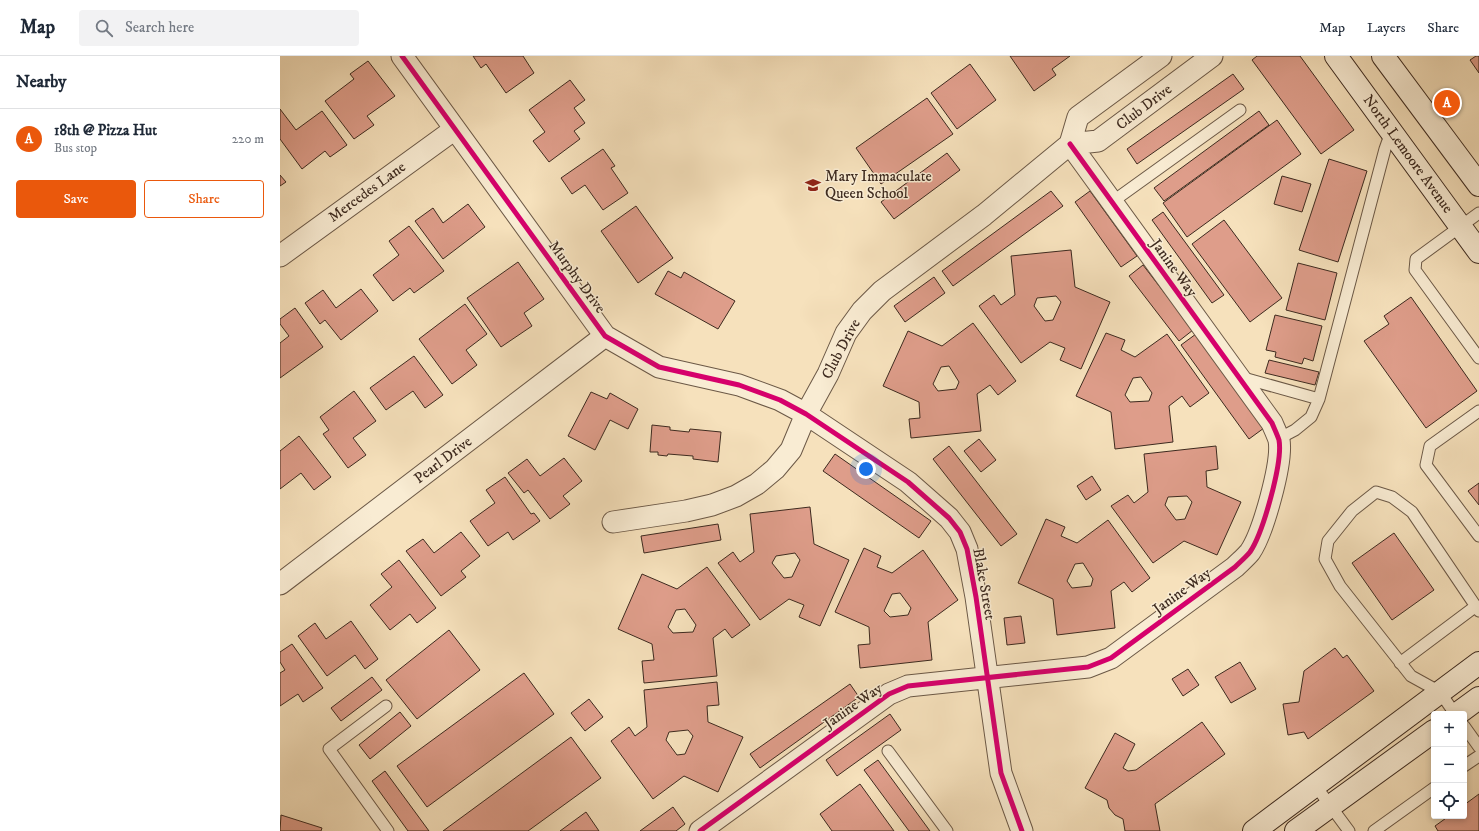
<!DOCTYPE html>
<meta charset="utf-8">
<style>
body{margin:0;font-family:"IM FELL DW Pica",serif;background:#f2f2f3;color:#1f2937}
.controls{position:absolute;right:12px;bottom:12px;display:grid;overflow:hidden;border-radius:4px;box-shadow:0 2px 6px #0003}
.controls button{width:36px;height:36px;display:grid;place-items:center;padding:0;border:0;border-bottom:1px solid #e0e1e3;background:#fff;color:#1f2937;font:20px sans-serif}
.you{position:absolute;left:586px;top:413px;width:14px;height:14px;margin:-10px;border:3px solid #fff;border-radius:50%;background:#1a73e8;box-shadow:0 0 0 6px #1a73e833}
.badge{display:grid;place-items:center;width:26px;height:26px;border-radius:50%;background:#ea580c;color:#fff;font-size:13px;font-weight:700}
.pin{position:absolute;translate:-50% -50%;border:2px solid #fff;box-shadow:0 1px 4px #0006}
.list{margin:0;padding:0;list-style:none}
h2{display:flex;justify-content:space-between;align-items:center;height:52px;margin:0;padding:0 16px;font-size:17px}
h2 small{font-size:13px;font-weight:400;color:#747a83}
.list li{display:grid;grid-template-columns:26px 1fr auto;gap:12px;align-items:center;box-sizing:border-box;height:60px;padding:0 16px;border-top:1px solid #e0e1e3}
.list b{display:block;font-size:15px;white-space:nowrap}
.list p{margin:0;font-size:13px;white-space:nowrap;color:#747a83}
.list em{font-size:13px;font-style:normal;color:#747a83}
.actions{display:flex;gap:8px;padding:12px 16px}
.actions a{flex:1;padding:9px 0;border:1px solid #ea580c;border-radius:4px;text-align:center;font-size:14px;color:#ea580c}
.actions .main{background:#ea580c;color:#fff}
.icon{flex:none;width:22px;height:22px;fill:none;stroke:currentColor;stroke-width:2;stroke-linecap:round;stroke-linejoin:round}
.map{position:relative;flex:none;width:1199px;height:775px;overflow:hidden}
header{display:flex;align-items:center;gap:24px;box-sizing:border-box;height:56px;padding:0 20px;background:#fff;border-bottom:1px solid #e0e1e3}
header strong{font-size:19px}
nav{display:flex;gap:22px;margin-inline-start:auto;font-size:14px}
.search{width:280px;height:36px;background:#f2f2f3;display:flex;align-items:center;gap:10px;box-sizing:border-box;padding:0 14px;border-radius:4px;color:#747a83;font-size:15px}
main{display:flex}
aside{flex:1;background:#fff}
.map>svg:first-child{display:block}
.building{fill:#de9d8a;stroke:#3d2a1f;fill-rule:evenodd}
.lines{fill:none;stroke-linecap:round;stroke-linejoin:round}
.service-casing{stroke:#6b5846;stroke-width:13}
.minor-casing{stroke:#6b5846;stroke-width:23}
.secondary-casing{stroke:#3d2a1f;stroke-width:24}
.service{stroke:#f9ecd3;stroke-width:11}
.minor{stroke:#f9ecd3;stroke-width:21}
.secondary{stroke:#f9ecd3;stroke-width:22}
.cycleway-casing{stroke:#f9ecd3;stroke-width:8}
.cycleway{stroke:#d6006c;stroke-width:5}
.labels{text-anchor:middle;dominant-baseline:central;stroke-width:3;stroke-linejoin:round;paint-order:stroke}
.street-label{font-size:15px;fill:#3d2a1f;stroke:#f9ecd3}
.poi-label{font-size:15px;fill:#3d2a1f;stroke:#f9ecd3;text-anchor:start}
</style>
<header>
<strong>Map</strong>
<div class="search"><svg class="icon" aria-label="search" viewBox="0 0 24 24"><circle cx="10" cy="10" r="6"/><path d="M15 15l6 6"/></svg>Search here</div>
<nav><a>Map</a><a>Layers</a><a>Share</a></nav>
</header>
<main>
<aside>
<h2>Nearby<small></small></h2>
<ul class="list">
<li><span class="badge">A</span><div><b>18th @ Pizza Hut</b><p>Bus stop</p></div><em>220 m</em></li>
</ul>
<div class="actions"><a class="main">Save</a><a>Share</a></div>
</aside>
<div class="map">
<svg width="1199" height="775" viewBox="0 0 1199 775">
<rect width="100%" height="100%" fill="#f6e1bc"/>
<filter id="stains"><feTurbulence type="fractalNoise" baseFrequency=".005" numOctaves="4"/><feColorMatrix values="0 0 0 0 .2 0 0 0 0 .09 0 0 0 0 .02 0 0 0 .5 -.17"/></filter>
<radialGradient id="worn" r=".72"><stop offset=".6" stop-color="#630" stop-opacity="0"/><stop offset="1" stop-color="#630" stop-opacity=".3"/></radialGradient>
<path class="building" d="M193 0H243L254 17 226 37 206 8 201 12Z
M730 0H790L772 13 776 19 754 35Z
M977 0H1020L1074 74 1041 98 972 4Z
M1196 0H1199V17L1190 4Z
M88 5 115 40 87 60 94 69 74 83 45 45 74 23 70 18Z
M690 8 716 44 677 73 651 37Z
M953 18 964 33 857 108 847 93Z
M290 24 305 44 294 52 305 67 294 75 300 83 269 106 253 85 265 76 249 54Z
M647 42 673 78 601 128 576 92Z
M0 53 16 74 42 55 67 89 50 101 45 95 22 113 0 83Z
M979 55 989 69 884 145 874 132Z
M997 64 1021 98 907 181 883 147Z
M323 93 335 110 331 112 348 137 323 154 305 129 292 138 281 122Z
M667 97 680 114 614 163 601 146Z
M1049 103 1087 115 1058 206 1019 194Z
M0 119 6 126 0 130Z
M1002 120 1031 128 1022 156 994 148Z
M771 135 783 150 673 230 662 215Z
M810 135 857 200 841 211 795 146Z
M188 148 205 171 163 203 135 165 153 152 163 167Z
M356 150 393 202 358 227 321 175Z
M883 156 944 239 932 247 872 164Z
M944 164 1002 242 970 266 912 188Z
M129 170 164 215 134 237 130 232 113 245 93 219 119 199 109 185Z
M791 194 795 231 830 246 801 313 780 304 785 292 770 286 741 307 699 250 714 239 721 249 735 239 731 200ZM776 240 781 246 773 264 765 265 754 250 757 242Z
M238 206 264 243 244 257 252 270 221 291 187 242Z
M1018 207 1057 217 1045 264 1006 254Z
M863 209 913 274 899 285 849 220Z
M388 215 401 222 404 216 455 245 438 273 375 238Z
M654 221 665 237 625 266 614 250Z
M81 233 98 255 61 284 45 264 40 268 25 247 43 234 56 252Z
M1131 241 1197 335 1146 372 1084 285 1109 268 1104 260Z
M185 248 207 278 186 294 197 309 172 328 139 283Z
M15 252 43 291 0 322V287L9 280 0 268V263Z
M995 259 1042 270 1033 305 1024 302 1022 308 995 301 996 296 986 294Z
M693 267 736 325 718 339 710 329 697 338 701 375 631 382 629 363 640 362 639 346 603 330 628 275 662 290ZM669 310 679 326 676 333 658 335 653 328 661 311Z
M826 277 845 284 841 294 855 301 887 278 929 337 910 351 902 340 889 350 893 386 835 393 831 356 796 340ZM861 321 872 337 869 345 850 346 845 339 853 322Z
M916 278 984 372 969 383 901 289Z
M134 300 163 339 145 352 133 335 106 354 90 332Z
M989 304 1039 316 1035 329 985 317Z
M74 335 96 365 73 382 86 399 68 412 43 378 49 374 40 361Z
M311 336 327 343 330 337 358 353 348 373 330 364 315 394 288 380Z
M372 369 390 371V374L409 376 410 373 441 376 438 406 413 403V400L388 398 387 400 378 399V396H370Z
M19 380 51 421 34 434 21 417 0 433V395Z
M699 383 716 404 701 416 684 395Z
M669 390 737 478 721 490 653 403Z
M936 390 938 413 926 415 927 431 961 446 937 499 904 485 873 507 831 450 848 439 854 447 868 436 864 398ZM907 440 912 446 905 463 896 464 885 449 888 441Z
M555 398 651 465 639 482 543 415Z
M284 402 302 425 283 440 290 448 270 463 248 434 244 437 228 417 247 403 260 420Z
M812 420 821 434 806 444 797 430Z
M225 421 251 458 254 457 260 465 233 484 228 476 208 490 190 465 215 447 206 434Z
M1199 427V449L1188 435Z
M530 451 534 488 569 504 540 570 519 561 524 549 509 543 480 564 438 507 453 496 460 506 474 496 470 458ZM515 497 520 504 512 521 504 522 492 507 496 500Z
M766 463 785 471 781 480 797 487 828 464 870 522 852 536 844 526 831 535 835 572 777 579 773 543 738 527ZM803 507 813 523 811 530 792 532 787 525 795 508Z
M438 468 441 484 364 497 361 480Z
M181 476 200 500 181 515 186 521 161 540 126 495 143 483 154 497Z
M1114 477 1154 534 1112 564 1072 507Z
M584 492 601 500 597 511 612 517 643 494 678 544 648 566 652 604 580 612 578 589 590 588 589 571 555 556ZM620 537 631 552 628 559 610 561 604 555 612 538Z
M119 504 156 552 137 567 130 558 110 574 90 549 112 531 101 518Z
M427 511 470 569 452 582 445 573 433 582 437 620 364 627 362 605 374 604 372 588 338 573 362 518 397 533ZM405 553 416 569 413 576 393 577 388 571 396 554Z
M741 560 745 587 727 589 724 562Z
M71 565 98 603 85 613 75 599 47 620 18 580 35 567 46 583Z
M169 574 200 614 137 663 106 624Z
M12 588 43 632 23 646 18 638 0 650V617L5 614 0 606V596Z
M1055 592 1063 602 1067 599 1094 635 1028 683 1024 676 1008 679 1003 648 1019 646 1024 615Z
M960 606 976 633 951 647 935 621Z
M908 613 919 629 903 640 892 623Z
M244 617 274 658 147 751 117 710Z
M92 621 102 634 61 665 51 652Z
M437 626 439 649 427 650 428 666 463 681 438 736 404 720 373 743 331 685 349 671 355 680 367 671 364 634ZM408 674 413 680 405 698 397 699 386 684 389 676Z
M570 628 579 641 480 712 470 698Z
M309 643 323 661 305 675 291 657Z
M120 656 131 670 90 703 79 689Z
M610 658 621 674 557 720 546 704Z
M922 666 945 698 875 748 880 775H845L843 763 835 759 829 752 827 744 805 732 835 677 855 688 843 712 848 715 856 714Z
M291 681 321 722 248 775H163Z
M598 704 650 775H629L584 714Z
M105 715 149 775H128L92 725Z
M580 728 614 775H552L540 758Z
M1199 738V775H1158L1155 770 1169 760H1184V749Z
M393 751 405 768 396 775H360Z
M306 756 319 775H280Z
M1 759 42 772 41 775H0Z"/>
<g class="lines">
<defs>
<path id="service" d="M832 146 960 54
M1199 157 1136 203 1135 214 1199 302
M960 321 1039 343
M1199 355 1150 390 1146 409 1199 480
M998 383 1015 374 1031 361 1039 343 1105 93 1111 76
M1120 607 1196 550
M106 650 49 693 108 775
M1175 658 1160 636 1131 620 1060 530 1045 503 1048 485 1072 455 1096 436 1112 441 1132 456 1199 555
M1184 670 1199 691
M608 695 667 775
M1184 710 1199 700
M1035 729 1069 775
M1094 775 1154 732"/>
<path id="minor" d="M122 0 325 280 379 311 459 329 500 344 526 358 628 426 669 462 680 476 687 493 696 541 721 717 742 775
M790 88 798 61 881 0
M0 200 175 73
M333 466 406 455 432 449 456 440 477 428 495 413 511 394 526 358 548 318 566 277 582 255 602 235 704 159 790 88 818 85 932 0
M0 528 325 280
M420 775 609 638 628 630 808 611 831 602 955 511C960 506 966 501 970 496 983 477 1003 406 999 384 997 378 994 372 992 367L790 88"/>
<path id="secondary" d="M1056 0 1199 196
M1103 0 1199 129
M1177 658 1199 642
M974 775 1199 607
M1016 775 1154 675"/>
</defs>
<use href="#service" class="service-casing"/>
<use href="#minor" class="minor-casing"/>
<use href="#secondary" class="secondary-casing"/>
<use href="#service" class="service"/>
<use href="#minor" class="minor"/>
<use href="#secondary" class="secondary"/>
<defs>
<path id="cycleway" d="M122 0 325 280 379 311 459 329 500 344 526 358 628 426 669 462 680 476 687 493 696 541 721 717 742 775
M420 775 609 638 628 630 808 611 831 602 955 511C960 506 966 501 970 496 983 477 1003 406 999 384 997 378 994 372 992 367L790 88"/>
</defs>
<use href="#cycleway" class="cycleway-casing"/>
<use href="#cycleway" class="cycleway"/>
</g>
<defs>
<symbol id="school-bare" viewBox="-9 -9 18 18"><path d="M0-5L7-2L0 1L-7-2ZM-4 1L0 2.5L4 1V4Q0 6-4 4Z" fill="#8f2418" stroke="#f9ecd3" stroke-width="2.5" paint-order="stroke"/></symbol>
</defs>
<g fill-rule="evenodd">
<use href="#school-bare" x="522" y="118" width="22" height="22"/>
</g>
<g class="labels">
<g class="street-label">
<text transform="translate(864 51) rotate(-37)">Club Drive</text>
<text transform="translate(1128 98) rotate(54)">North Lemoore Avenue</text>
<text transform="translate(87 136) rotate(-36)">Mercedes Lane</text>
<text transform="translate(894 212) rotate(54)">Janine Way</text>
<text transform="translate(297 221) rotate(54)">Murphy Drive</text>
<text transform="translate(561 293) rotate(-62)">Club Drive</text>
<text transform="translate(163 404) rotate(-37)">Pearl Drive</text>
<text transform="translate(704 528) rotate(80)">Blake Street</text>
<text transform="translate(902 535) rotate(-36)">Janine Way</text>
<text transform="translate(573 650) rotate(-35)">Janine Way</text>
</g>
<g class="poi-label">
<text x="545" y="120">Mary Immaculate<tspan x="545" dy="17">Queen School</tspan></text>
</g>
</g>
<rect width="100%" height="100%" filter="url(#stains)"/>
<rect width="100%" height="100%" fill="url(#worn)"/>
</svg>
<div class="controls">
<button>+</button>
<button>−</button>
<button><svg class="icon" aria-label="locate" viewBox="0 0 24 24"><circle cx="12" cy="12" r="6"/><path d="M12 2v4M12 18v4M2 12h4M18 12h4"/></svg></button>
</div>
<div class="you"></div>
<div class="pin badge" style="left:1167px;top:47px">A</div>
</div>
</main>
